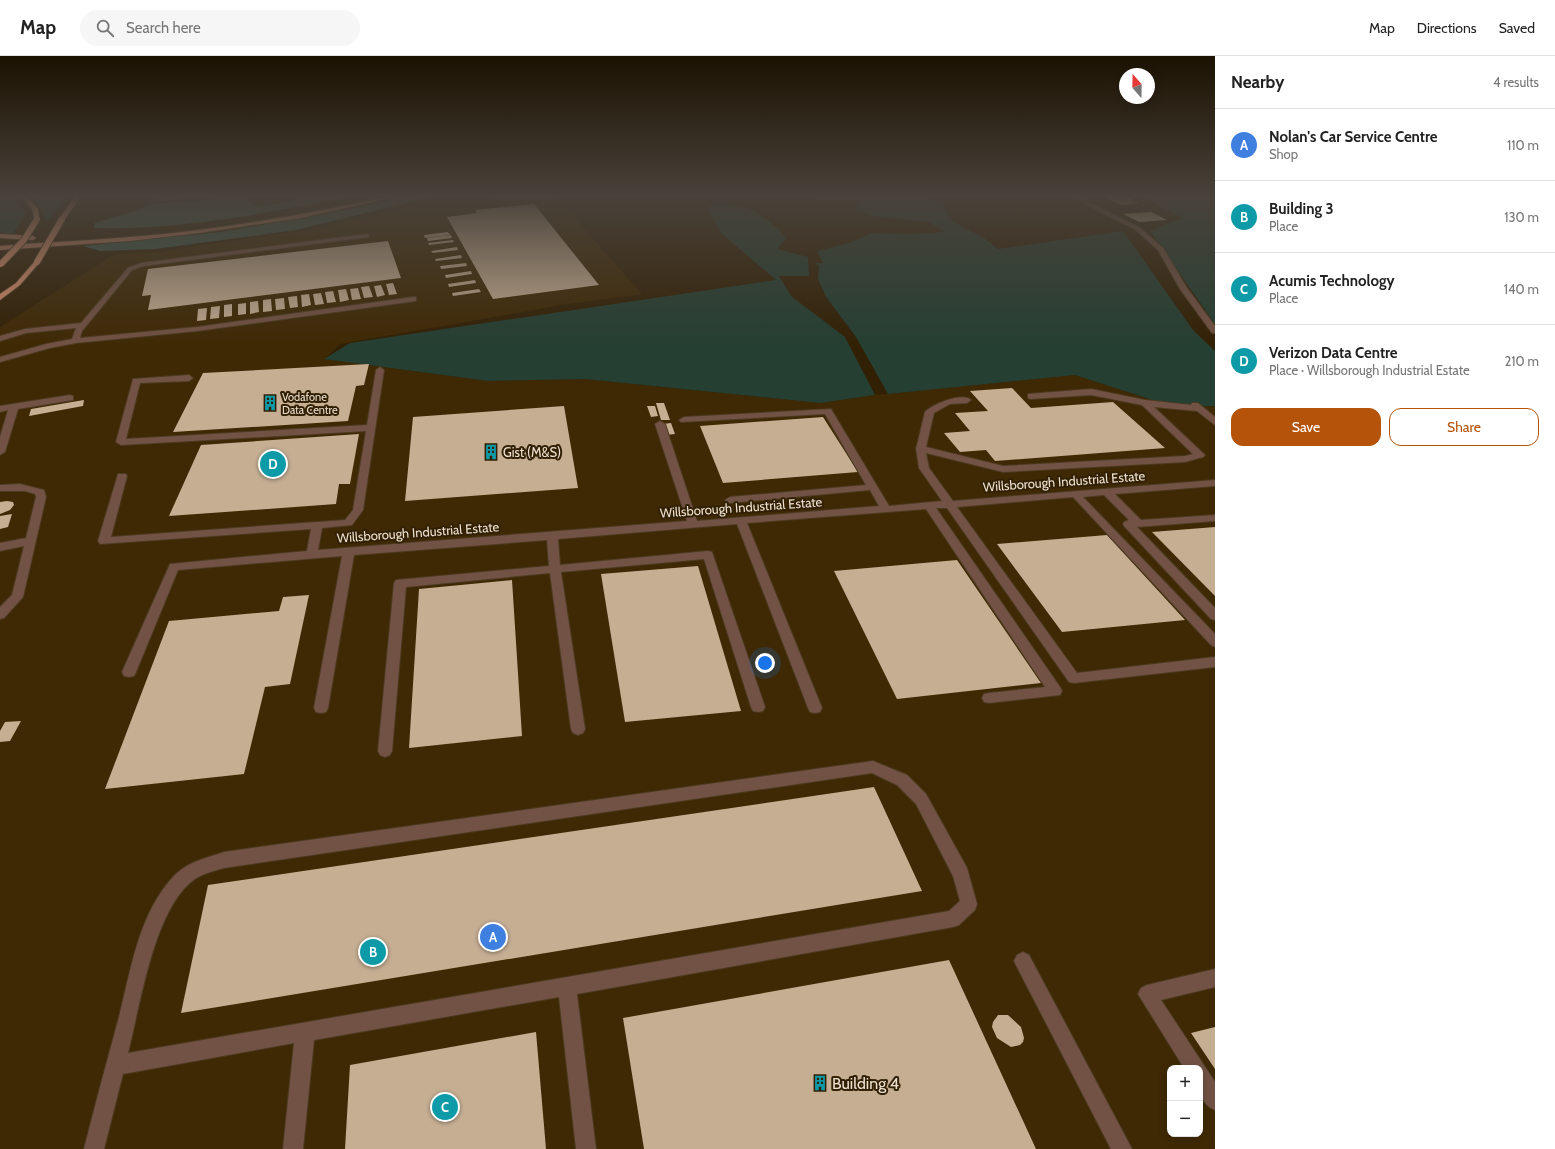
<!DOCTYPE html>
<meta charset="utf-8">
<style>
body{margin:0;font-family:Cabin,sans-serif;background:#f6f6f6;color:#222}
.controls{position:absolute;right:12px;bottom:12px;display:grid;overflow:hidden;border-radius:8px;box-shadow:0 2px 10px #0003}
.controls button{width:36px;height:36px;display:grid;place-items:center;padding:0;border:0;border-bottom:1px solid #e0e0e0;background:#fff;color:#222;font:20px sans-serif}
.compass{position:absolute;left:1119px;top:12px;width:36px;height:36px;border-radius:50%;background:#fff;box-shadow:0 2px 10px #0003;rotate:340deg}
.you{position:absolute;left:765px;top:607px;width:14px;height:14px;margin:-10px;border:3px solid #fff;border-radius:50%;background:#1a73e8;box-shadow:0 0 0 6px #1a73e833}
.badge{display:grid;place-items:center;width:26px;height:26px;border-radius:50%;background:#b45309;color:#fff;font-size:13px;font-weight:700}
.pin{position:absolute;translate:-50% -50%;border:2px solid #fff;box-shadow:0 1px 4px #0006}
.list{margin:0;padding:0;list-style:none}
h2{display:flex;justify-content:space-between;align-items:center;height:52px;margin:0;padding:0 16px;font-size:17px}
h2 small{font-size:13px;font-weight:400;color:#767676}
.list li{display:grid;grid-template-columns:26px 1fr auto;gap:12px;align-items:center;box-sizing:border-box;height:72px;padding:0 16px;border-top:1px solid #e0e0e0}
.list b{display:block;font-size:15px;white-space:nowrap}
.list p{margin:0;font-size:13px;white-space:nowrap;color:#767676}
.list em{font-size:13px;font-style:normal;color:#767676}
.actions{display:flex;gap:8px;padding:12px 16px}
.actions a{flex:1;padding:9px 0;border:1px solid #b45309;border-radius:12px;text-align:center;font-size:14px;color:#b45309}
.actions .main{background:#b45309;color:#fff}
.icon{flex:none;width:22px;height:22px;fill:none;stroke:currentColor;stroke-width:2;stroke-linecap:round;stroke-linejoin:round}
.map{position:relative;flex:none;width:1215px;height:1093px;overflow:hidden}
header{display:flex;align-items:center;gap:24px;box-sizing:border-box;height:56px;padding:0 20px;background:#fff;border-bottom:1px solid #e0e0e0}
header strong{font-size:19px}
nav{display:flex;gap:22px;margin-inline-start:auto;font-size:14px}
.search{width:280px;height:36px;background:#f6f6f6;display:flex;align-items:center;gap:10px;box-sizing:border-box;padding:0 14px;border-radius:22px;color:#767676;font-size:15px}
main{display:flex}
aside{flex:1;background:#fff}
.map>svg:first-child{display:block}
.built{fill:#3f2904;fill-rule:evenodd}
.green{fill:#253f33}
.forest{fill:#3a5b4c}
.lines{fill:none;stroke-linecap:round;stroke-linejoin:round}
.stream{stroke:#00121d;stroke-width:3}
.building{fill:#c6ae93}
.minor-casing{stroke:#4c3b21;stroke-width:2}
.major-casing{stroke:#4c3b21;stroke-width:2}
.highway-casing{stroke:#4c3b21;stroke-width:2}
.minor{fill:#725244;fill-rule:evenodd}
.major{fill:#bf7e61;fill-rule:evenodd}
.highway{fill:#dd906d;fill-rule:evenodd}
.highway-bridge-casing{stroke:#4c3b21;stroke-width:8;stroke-linecap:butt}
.highway-bridge{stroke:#dd906d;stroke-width:6}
.labels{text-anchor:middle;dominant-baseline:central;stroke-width:4;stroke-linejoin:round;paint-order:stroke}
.far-poi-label{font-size:11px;fill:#ece0d0;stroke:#322004;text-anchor:start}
.poi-label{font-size:13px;fill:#ece0d0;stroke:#322004;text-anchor:start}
.street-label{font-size:13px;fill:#ece0d0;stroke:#322004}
.near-poi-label{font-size:16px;fill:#ece0d0;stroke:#322004;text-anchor:start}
</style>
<header>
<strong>Map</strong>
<div class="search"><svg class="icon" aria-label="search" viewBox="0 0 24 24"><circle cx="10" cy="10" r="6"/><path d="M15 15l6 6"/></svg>Search here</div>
<nav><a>Map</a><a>Directions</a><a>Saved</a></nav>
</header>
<main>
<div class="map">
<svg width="1215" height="1093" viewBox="0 0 1215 1093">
<rect width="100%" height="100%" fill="#322004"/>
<path class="built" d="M530 139 551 140 557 142 642 238 562 249 340 288 325 303 488 325 585 323 820 347 875 339 1075 319 1174 351 1215 350V1093H0V271L115 198 159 196 313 173 415 150ZM1170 1012H1200V1078H1170Z"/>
<path class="green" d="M0 139H10L26 156 13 178 0 176Z
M34 139H68L47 166Z
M156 139H232L162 144 155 143Z
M815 139C853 139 907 133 942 147L952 165 984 182 998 193 1123 175 1193 274 1215 295V350L1174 351 1075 319 888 338 856 281 826 241 818 223 819 210 815 207H823L817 195 849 187 872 177 911 178 945 176 929 166 872 160 854 153 865 144H816Z
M1137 139H1215V268L1150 175 1182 162Z
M706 149C717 150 731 148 742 151 759 156 775 169 786 182L777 193 808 201 809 220H779L791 240 845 281 875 339 820 347 585 323 488 325 324 303 350 287 776 224 720 176Z"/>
<path class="forest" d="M199 139 241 140 256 150 271 149 310 141 359 139C273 156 183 174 94 172L95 167 141 153 152 146Z
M413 139H439L296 174 155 193 100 195 83 190 220 176 338 156Z"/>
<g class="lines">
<path class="stream" d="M147 147 253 139"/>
</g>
<path class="building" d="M1099 139H1120L1139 147 1122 149Z
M534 148 599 229 493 243 447 161 477 157 475 154Z
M1151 156 1167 164 1139 166 1123 158Z
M448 176 450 179 425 182 424 179Z
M451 179 452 182 428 185 427 182Z
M453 184 454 186 429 189 428 187Z
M388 185 401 222 148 254 151 239 142 240 148 213Z
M457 191 458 194 433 197 431 195Z
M461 199 462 202 436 205 435 203Z
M466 207 467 210 441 213 440 210Z
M471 215 472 218 446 222 445 219Z
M475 224 476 227 449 231 448 228Z
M393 227 397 238 389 239 386 228Z
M381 229 385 239 377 241 374 230Z
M369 230 373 241 364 242 361 231Z
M358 232 361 243 352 244 350 233Z
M346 233 349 244 340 246 338 234Z
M479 233 481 236 453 240 452 237Z
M333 235 336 246 327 247 325 236Z
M321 237 324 248 315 249 313 238Z
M309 238 311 249 302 251 301 239Z
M297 240 298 251 290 252 288 241Z
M284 242 285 253 276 254 275 243Z
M271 243 272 255 263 256V244Z
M258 245 259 256 250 258V246Z
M246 247V258L238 259V248Z
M232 248V260L224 261V249Z
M220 250 219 262 210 263 211 251Z
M207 252 206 264 197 265 198 253Z
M369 308 364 329 356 330 348 365 173 376 203 317Z
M1012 332 1031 352 1113 346 1165 392 995 405 986 394 960 396 944 377 970 375 955 357 988 355 970 335Z
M84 344 83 350 29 360 31 353Z
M656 347H664L670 364H661Z
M564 350 578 432 405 445 413 361Z
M647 350H655L658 360 651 361Z
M823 361 858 416 723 427 700 370Z
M671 367 675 378 666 379 662 368Z
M359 378 350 428H339L336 448 169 460 201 389Z
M7 445 13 446 14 449 10 454 0 458V446Z
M12 458 8 471 0 473V460Z
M1215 471V540L1152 476Z
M1107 479 1185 564 1062 576 997 488Z
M957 504 1041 627 897 643 834 515Z
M698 510 741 655 625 666 601 518Z
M512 524 522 680 409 692 419 533Z
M309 539 290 628 265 631 244 718 105 733 169 565 279 555 283 541Z
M21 665 10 685 0 686V675L5 666Z
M874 731 922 835 181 957 208 829Z
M949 904 1036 1093H644L623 962Z
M998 959H1008L1021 971 1024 982 1023 986 1020 989 1011 991 997 982 992 971 993 966Z
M1215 971V1013L1191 977Z
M536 976 546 1093H345L350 1009Z"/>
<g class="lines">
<defs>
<path id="minor" d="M1068 139H1075L1140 172 1163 192 1187 232 1215 270V277H1212L1180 233 1158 194 1136 174Z
M367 178 369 179V181L144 210 132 214 82 275 80 282 197 271 413 241H416V245L197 275 76 287 50 292 0 306V301L46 288 72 283 76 272 26 277 0 285V280L25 273 81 267 128 212 141 207Z
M380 311 384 314 363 454 352 469 322 472 318 494 687 465 655 368 660 365 665 368 697 465 879 450 870 434 730 447 725 444 730 441 866 429 825 358 681 366 679 364 684 361 831 353 889 450 942 445 919 412 916 393 925 356C933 348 962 336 971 344L967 347 950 348 934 357 926 391 1003 410 1185 400 1193 398 1142 349 1091 339 1031 343 1028 342V338L1091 333 1145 344 1191 349 1192 347H1198L1215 361V369L1197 355 1154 351 1205 399 1203 401 1185 406 1003 416 926 397 929 412 953 445 1215 424V430L1115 438 1141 464 1215 459V465L1137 471 1215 552V564L1211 563 1124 470 1123 468 1124 466 1129 464 1104 439 1083 441 1215 578V591L1211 589 1073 441 957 451 1077 617 1215 601V611L1074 627 1069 626 947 452H936L1060 631 1062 635 1060 639 989 647 984 646 982 642 984 638 989 637 1045 631 926 453 747 467 822 652 820 656 815 657 810 656 808 652 737 468 558 483 560 509 708 495 712 496 765 651 763 655 758 656 753 655 751 651 704 503 561 516 585 673 583 677 578 679 573 677 571 673 550 517 406 531 392 695 390 699 385 701 380 699 378 695 394 527 396 524 549 510 547 484 354 499 328 652 326 656 321 657 316 656 314 652 342 500 178 514 136 616 134 620 129 621 124 620 122 616 170 508 307 495 311 473 100 488 98 485 118 418H126L127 420 111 481 345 464 353 454 366 375 121 389 116 386 133 323 189 319 193 322 189 325 140 327 126 383 367 369 376 314Z
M70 339 73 340V344L18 353 5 396 0 399V381L8 354 0 356V350Z
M20 428 44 434 46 441 23 541 4 562 0 563V551L12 539 24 490 0 495V487L26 482 36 441 35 438 25 435H0V429Z
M873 705 907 719 926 738 967 812 977 848 975 854 959 869 953 871 577 938 596 1093H576L559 941 314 984 303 1093H283L294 987 123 1018 104 1093H84C95 1049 107 1005 119 961 131 913 139 856 175 819 189 805 207 802 224 796ZM872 717 897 729 916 748 953 820 960 845 949 855 128 997C140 950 154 851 195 823 204 817 214 815 224 812Z
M1023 896 1029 899 1132 1093H1111L1017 911 1014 905 1017 899Z
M1215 913V931L1161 944 1215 1026V1054C1197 1047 1200 1028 1200 1012H1184L1138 938 1141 932 1147 929Z"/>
<path id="major" d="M395 139H405L301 162 199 177 130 185 0 194V190C43 186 87 185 130 181 219 174 308 158 395 139Z
M0 178 33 180 36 182 33 184 0 182Z"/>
<path id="highway" d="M20 139H26L38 153 39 164H35L32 153Z
M76 139H82L64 164H60L59 163Z
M35 205 40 206 20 229 0 244V238L16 227Z"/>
</defs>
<use href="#minor" class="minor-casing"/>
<use href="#major" class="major-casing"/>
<use href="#highway" class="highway-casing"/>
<use href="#minor" class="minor"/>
<use href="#major" class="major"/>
<use href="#highway" class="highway"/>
<defs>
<path id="highway-bridge" d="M37 206 62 163
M1 208 24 184 37 163"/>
</defs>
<use href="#highway-bridge" class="highway-bridge-casing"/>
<use href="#highway-bridge" class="highway-bridge"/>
</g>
<linearGradient id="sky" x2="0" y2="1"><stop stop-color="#1c1202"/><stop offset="0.48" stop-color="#49423a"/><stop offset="1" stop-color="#49423a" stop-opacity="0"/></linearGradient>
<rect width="1215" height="292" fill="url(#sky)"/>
<defs>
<symbol id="building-bare" viewBox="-9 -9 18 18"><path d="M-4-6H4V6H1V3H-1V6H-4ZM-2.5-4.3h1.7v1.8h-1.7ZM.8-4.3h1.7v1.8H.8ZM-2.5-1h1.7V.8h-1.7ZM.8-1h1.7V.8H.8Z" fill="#0f9aa8" stroke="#322004" stroke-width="2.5" paint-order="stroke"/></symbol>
</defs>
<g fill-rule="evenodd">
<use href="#building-bare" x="259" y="336" width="22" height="22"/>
<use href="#building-bare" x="480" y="385" width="22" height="22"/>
<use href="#building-bare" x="809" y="1016" width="22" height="22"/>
</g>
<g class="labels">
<g class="far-poi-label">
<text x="282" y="341">Vodafone<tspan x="282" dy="13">Data Centre</tspan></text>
</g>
<g class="poi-label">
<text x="503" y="396">Gist (M&amp;S)</text>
</g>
<g class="street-label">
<text transform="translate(1064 425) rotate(-4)">Willsborough Industrial Estate</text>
<text transform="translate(741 451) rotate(-4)">Willsborough Industrial Estate</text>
<text transform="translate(418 476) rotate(-4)">Willsborough Industrial Estate</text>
</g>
<g class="near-poi-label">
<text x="832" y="1027">Building 4</text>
</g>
</g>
</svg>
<div class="controls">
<button>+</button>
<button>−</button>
</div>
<svg class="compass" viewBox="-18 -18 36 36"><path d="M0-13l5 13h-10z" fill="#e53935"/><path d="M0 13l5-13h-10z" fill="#767676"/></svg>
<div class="you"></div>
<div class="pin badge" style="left:493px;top:881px;background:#3f7fe0">A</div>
<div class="pin badge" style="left:373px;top:896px;background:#0f9aa8">B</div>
<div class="pin badge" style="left:445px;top:1051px;background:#0f9aa8">C</div>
<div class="pin badge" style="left:273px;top:408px;background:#0f9aa8">D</div>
</div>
<aside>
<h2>Nearby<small>4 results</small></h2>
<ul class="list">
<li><span class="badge" style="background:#3f7fe0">A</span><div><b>Nolan's Car Service Centre</b><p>Shop</p></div><em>110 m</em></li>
<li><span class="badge" style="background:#0f9aa8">B</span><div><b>Building 3</b><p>Place</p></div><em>130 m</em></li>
<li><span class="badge" style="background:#0f9aa8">C</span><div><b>Acumis Technology</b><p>Place</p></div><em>140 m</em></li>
<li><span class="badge" style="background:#0f9aa8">D</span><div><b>Verizon Data Centre</b><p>Place · Willsborough Industrial Estate</p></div><em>210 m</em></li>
</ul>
<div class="actions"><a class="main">Save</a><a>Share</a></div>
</aside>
</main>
